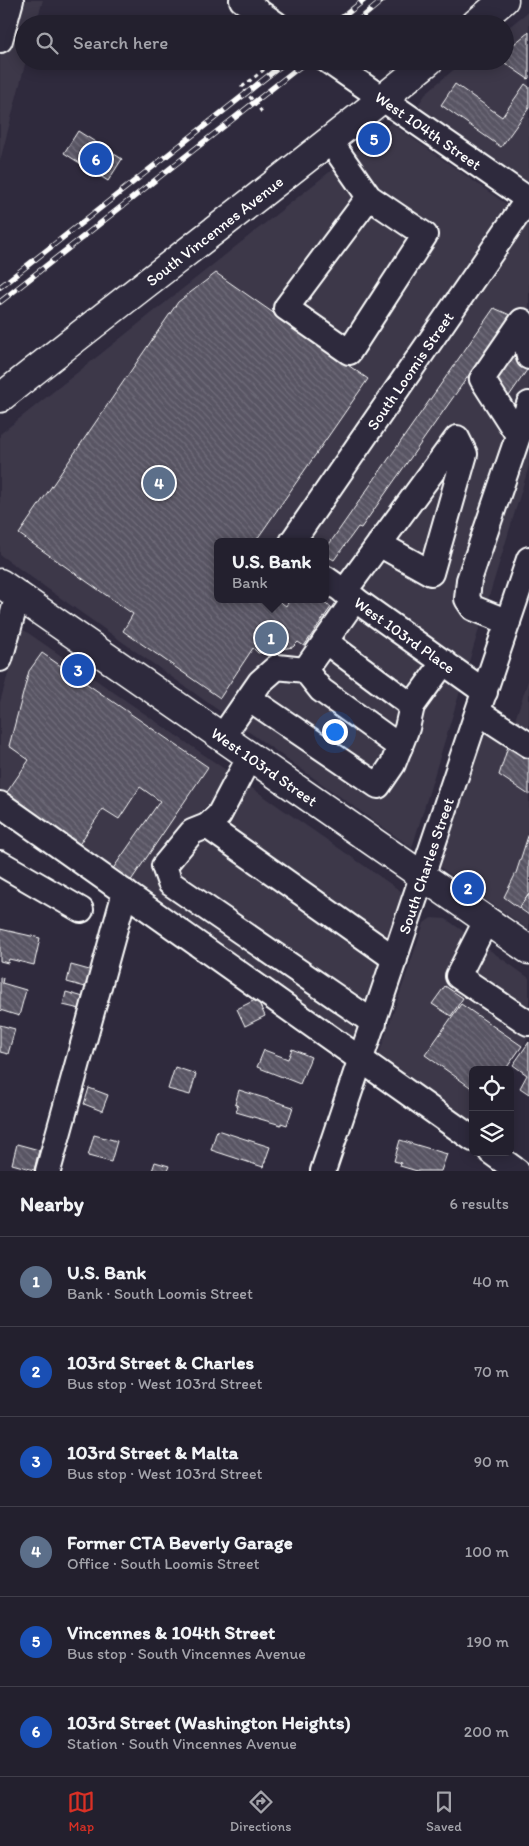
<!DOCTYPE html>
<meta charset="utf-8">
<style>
body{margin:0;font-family:Itim,sans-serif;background:#2b2836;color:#f1f3f6}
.controls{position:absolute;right:15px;bottom:15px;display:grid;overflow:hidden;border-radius:8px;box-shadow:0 2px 12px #0003}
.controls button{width:45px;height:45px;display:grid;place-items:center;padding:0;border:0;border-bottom:1px solid #403e4a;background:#23202e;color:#f1f3f6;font:25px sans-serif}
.you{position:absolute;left:334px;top:731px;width:18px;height:18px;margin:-12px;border:4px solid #fff;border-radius:50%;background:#1a73e8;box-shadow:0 0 0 8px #1a73e833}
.badge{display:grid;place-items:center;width:32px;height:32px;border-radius:50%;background:#d93025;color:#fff;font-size:16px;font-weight:700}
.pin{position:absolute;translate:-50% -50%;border:2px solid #fff;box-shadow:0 1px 5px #0006}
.popup{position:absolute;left:214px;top:538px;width:115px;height:65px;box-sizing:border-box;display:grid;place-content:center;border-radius:8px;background:#23202e;filter:drop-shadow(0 1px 4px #0005);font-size:16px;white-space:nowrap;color:#a3a3aa}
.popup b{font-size:19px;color:#f1f3f6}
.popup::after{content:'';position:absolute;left:50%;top:100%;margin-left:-10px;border:10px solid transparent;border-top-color:#23202e}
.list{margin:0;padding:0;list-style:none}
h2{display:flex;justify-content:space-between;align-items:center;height:65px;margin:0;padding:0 20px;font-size:21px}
h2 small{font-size:16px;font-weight:400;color:#a3a3aa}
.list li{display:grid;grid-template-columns:32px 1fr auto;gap:15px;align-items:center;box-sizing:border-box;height:90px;padding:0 20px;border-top:1px solid #403e4a}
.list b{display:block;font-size:19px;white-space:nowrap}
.list p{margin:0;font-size:16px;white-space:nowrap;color:#a3a3aa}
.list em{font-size:16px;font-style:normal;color:#a3a3aa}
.icon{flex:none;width:28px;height:28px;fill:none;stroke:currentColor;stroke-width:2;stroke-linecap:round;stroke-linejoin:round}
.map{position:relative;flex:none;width:529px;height:1171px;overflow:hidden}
.search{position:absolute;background:#23202e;box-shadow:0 2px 12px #0003;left:15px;right:15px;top:15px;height:55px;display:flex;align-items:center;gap:12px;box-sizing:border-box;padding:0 18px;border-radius:28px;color:#a3a3aa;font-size:19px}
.sheet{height:605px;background:#23202e}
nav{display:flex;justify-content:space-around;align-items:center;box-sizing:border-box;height:70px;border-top:1px solid #403e4a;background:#23202e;font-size:14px;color:#a3a3aa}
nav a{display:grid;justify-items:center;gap:2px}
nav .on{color:#d93025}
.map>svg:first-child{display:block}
.built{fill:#3c3749;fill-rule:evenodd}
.building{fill:url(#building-back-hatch);stroke:#fff}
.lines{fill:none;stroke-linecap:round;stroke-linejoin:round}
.minor-casing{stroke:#fff;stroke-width:28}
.major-casing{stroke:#fff;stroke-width:31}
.path{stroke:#fff;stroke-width:3;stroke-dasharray:4 4;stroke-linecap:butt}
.minor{stroke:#2f2a3d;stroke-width:24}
.major{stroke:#2f2a3d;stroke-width:28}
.rail-casing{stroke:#fff;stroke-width:5.5}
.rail{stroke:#2f2a3d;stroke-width:4;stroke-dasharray:11;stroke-linecap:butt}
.labels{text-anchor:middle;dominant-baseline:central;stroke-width:5;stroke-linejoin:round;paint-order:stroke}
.street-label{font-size:16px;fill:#fff;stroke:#2f2a3d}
</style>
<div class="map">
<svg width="529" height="1171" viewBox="0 0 529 1171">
<defs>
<pattern id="building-back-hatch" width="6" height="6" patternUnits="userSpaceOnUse" patternTransform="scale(1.25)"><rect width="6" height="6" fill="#595564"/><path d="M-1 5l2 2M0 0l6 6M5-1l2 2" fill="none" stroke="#726e7b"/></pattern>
</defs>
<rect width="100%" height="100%" fill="#2f2a3d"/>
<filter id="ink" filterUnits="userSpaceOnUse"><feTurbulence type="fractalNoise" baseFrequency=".02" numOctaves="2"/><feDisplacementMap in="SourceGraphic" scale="10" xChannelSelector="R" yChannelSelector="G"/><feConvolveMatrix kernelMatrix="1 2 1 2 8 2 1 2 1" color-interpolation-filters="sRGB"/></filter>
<g filter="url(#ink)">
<path class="built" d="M0 0H43L36 24H24V61H26L0 161Z
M529 11V188L416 108 427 92 464 61H505V30Z
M391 123 529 220V466L412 848 0 555V434ZM217 542H325V599H217Z
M21 628 405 894 349 1050 0 804V702Z
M529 678V930L424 856 477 698 514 723Z
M431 918 446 919 529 978V1037L507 1070H473V1121L464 1133 374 1068 424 923Z"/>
<path class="building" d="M529 32V78L528 79 502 61H505V51Z
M455 84 502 117 525 84 529 87V108L501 147 441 105Z
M78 131 122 159 108 181 64 153Z
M216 273 368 379 255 542H217V599H276L286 606 290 599H320L331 607 304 646 298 642 293 647 258 653 253 648 220 698 123 631 133 614 19 534 178 302Z
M494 308 510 315 495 338 515 352 529 334V367L507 399 498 380 476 365 361 528 358 527 334 560 327 556 325 559V550Z
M42 653 208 767 130 882 112 870 160 801 140 787 119 819 103 809 78 846 5 795 29 760 9 746 29 671Z
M511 737 529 749V795L499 775Z
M529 833V894L519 908 504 897 516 873Z
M529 894V915L519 908Z
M0 929 40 938 34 965 9 959 8 963 0 961Z
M71 965 93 971 89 988 67 982Z
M0 977 3 978 2 983 26 990 19 1016 0 1010Z
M445 986 463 998 451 1016 432 1004Z
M66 992 87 998 84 1010 63 1005Z
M257 999 265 1016 245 1026 237 1009Z
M461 1004 522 1046 505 1070H473V1089L425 1055Z
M0 1025 15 1029 8 1054 0 1052Z
M529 1042V1094L520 1088 527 1075 513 1065Z
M292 1049 311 1057 300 1084 257 1067 264 1050 288 1059Z
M175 1067 196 1074 190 1095 168 1089Z
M89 1088 108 1095 102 1111 84 1104Z
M239 1090 293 1107 287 1125 281 1123V1125L236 1112 238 1106 235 1104Z
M217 1130 270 1147 263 1167 211 1150Z
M94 1135 117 1141 111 1162 88 1156Z
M400 1140 447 1154 441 1171H417L400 1166 401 1163 394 1161Z
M17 1144 39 1150 34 1170 12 1164Z
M155 1162 169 1166 167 1171H152Z"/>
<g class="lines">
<defs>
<g id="minor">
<path d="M242 0 276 24"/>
<path d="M0 40 11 0"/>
<path id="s1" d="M328 61 529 200"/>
<path d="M330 141 369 197 425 235 349 352 286 308 369 197"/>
<path d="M518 435 482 379 522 321 529 357"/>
<path id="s2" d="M292 542 528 199"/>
<path id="s3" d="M325 578 485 692"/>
<path d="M344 592 457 438 465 454 431 573 379 544"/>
<path d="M508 622 473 608 467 599 469 580 529 404"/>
<path d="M325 641 412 706"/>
<path d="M0 659 18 595"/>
<path d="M305 670 355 599"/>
<path d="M250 699 378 786 393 764 407 728 412 706 444 662"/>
<path d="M478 712 529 745"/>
<path d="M222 737 260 682 277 667 305 670 321 690 400 747"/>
<path d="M250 756 219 815 207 826 192 832 164 866 170 883 374 1023"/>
<path d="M0 804 473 1139"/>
<path d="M207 826 395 959"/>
<path d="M0 863 81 910"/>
<path d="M486 921 458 976 528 1023 529 1022"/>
<path d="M491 1152 517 1171"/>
<path d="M48 1171 125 892"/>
<path id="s4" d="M323 1171 529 559"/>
</g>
<g id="major">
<path d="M475 24 504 0"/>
<path id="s5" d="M0 398C142 285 288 176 429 61"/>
<path id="s6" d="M0 583 529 950"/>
</g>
</defs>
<use href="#minor" class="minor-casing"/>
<use href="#major" class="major-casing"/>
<path class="path" d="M262 112 242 87 275 61"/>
<use href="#minor" class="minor"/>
<use href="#major" class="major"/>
<defs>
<path id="rail" d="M334 24 364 0
M354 24 383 0
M0 287 287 61
M0 302 307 61"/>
</defs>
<use href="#rail" class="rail-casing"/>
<use href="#rail" class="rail"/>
</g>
</g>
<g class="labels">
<g class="street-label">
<text stroke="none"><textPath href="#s1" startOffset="122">West 104th Street</textPath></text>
<text stroke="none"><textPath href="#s5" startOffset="272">South Vincennes Avenue</textPath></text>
<text stroke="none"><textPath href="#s2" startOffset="208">South Loomis Street</textPath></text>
<text stroke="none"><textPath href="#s3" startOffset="98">West 103rd Place</textPath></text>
<text stroke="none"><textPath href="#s6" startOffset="322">West 103rd Street</textPath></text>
<text stroke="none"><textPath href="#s4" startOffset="322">South Charles Street</textPath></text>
</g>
</g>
</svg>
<div class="controls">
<button><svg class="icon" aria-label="locate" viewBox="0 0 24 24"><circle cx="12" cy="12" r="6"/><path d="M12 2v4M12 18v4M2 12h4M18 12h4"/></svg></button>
<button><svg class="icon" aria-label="layers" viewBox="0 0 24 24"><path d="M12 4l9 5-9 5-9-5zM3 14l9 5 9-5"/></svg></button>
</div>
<div class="you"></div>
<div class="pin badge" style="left:271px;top:638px;background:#5c6f8a">1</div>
<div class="popup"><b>U.S. Bank</b>Bank</div>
<div class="pin badge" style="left:468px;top:888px;background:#1a4fb4">2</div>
<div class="pin badge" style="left:78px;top:670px;background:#1a4fb4">3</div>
<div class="pin badge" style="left:159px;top:483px;background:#5c6f8a">4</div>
<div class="pin badge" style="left:374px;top:139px;background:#1a4fb4">5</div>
<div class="pin badge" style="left:96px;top:159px;background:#1a4fb4">6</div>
<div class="search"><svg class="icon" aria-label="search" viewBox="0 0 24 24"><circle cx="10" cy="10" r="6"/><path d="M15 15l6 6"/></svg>Search here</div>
</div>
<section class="sheet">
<h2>Nearby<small>6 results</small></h2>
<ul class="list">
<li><span class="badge" style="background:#5c6f8a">1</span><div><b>U.S. Bank</b><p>Bank · South Loomis Street</p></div><em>40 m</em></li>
<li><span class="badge" style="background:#1a4fb4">2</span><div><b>103rd Street &amp; Charles</b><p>Bus stop · West 103rd Street</p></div><em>70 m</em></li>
<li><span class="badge" style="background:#1a4fb4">3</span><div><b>103rd Street &amp; Malta</b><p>Bus stop · West 103rd Street</p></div><em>90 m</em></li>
<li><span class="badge" style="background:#5c6f8a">4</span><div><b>Former CTA Beverly Garage</b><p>Office · South Loomis Street</p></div><em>100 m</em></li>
<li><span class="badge" style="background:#1a4fb4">5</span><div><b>Vincennes &amp; 104th Street</b><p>Bus stop · South Vincennes Avenue</p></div><em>190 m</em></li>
<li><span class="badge" style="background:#1a4fb4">6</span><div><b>103rd Street (Washington Heights)</b><p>Station · South Vincennes Avenue</p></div><em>200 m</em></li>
</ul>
</section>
<nav>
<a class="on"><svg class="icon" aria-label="map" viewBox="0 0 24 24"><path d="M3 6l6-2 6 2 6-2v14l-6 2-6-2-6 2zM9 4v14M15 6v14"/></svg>Map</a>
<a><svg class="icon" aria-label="directions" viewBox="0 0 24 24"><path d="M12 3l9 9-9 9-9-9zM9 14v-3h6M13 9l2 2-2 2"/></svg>Directions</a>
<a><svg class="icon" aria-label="saved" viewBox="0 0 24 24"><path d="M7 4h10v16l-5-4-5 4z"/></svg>Saved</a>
</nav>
